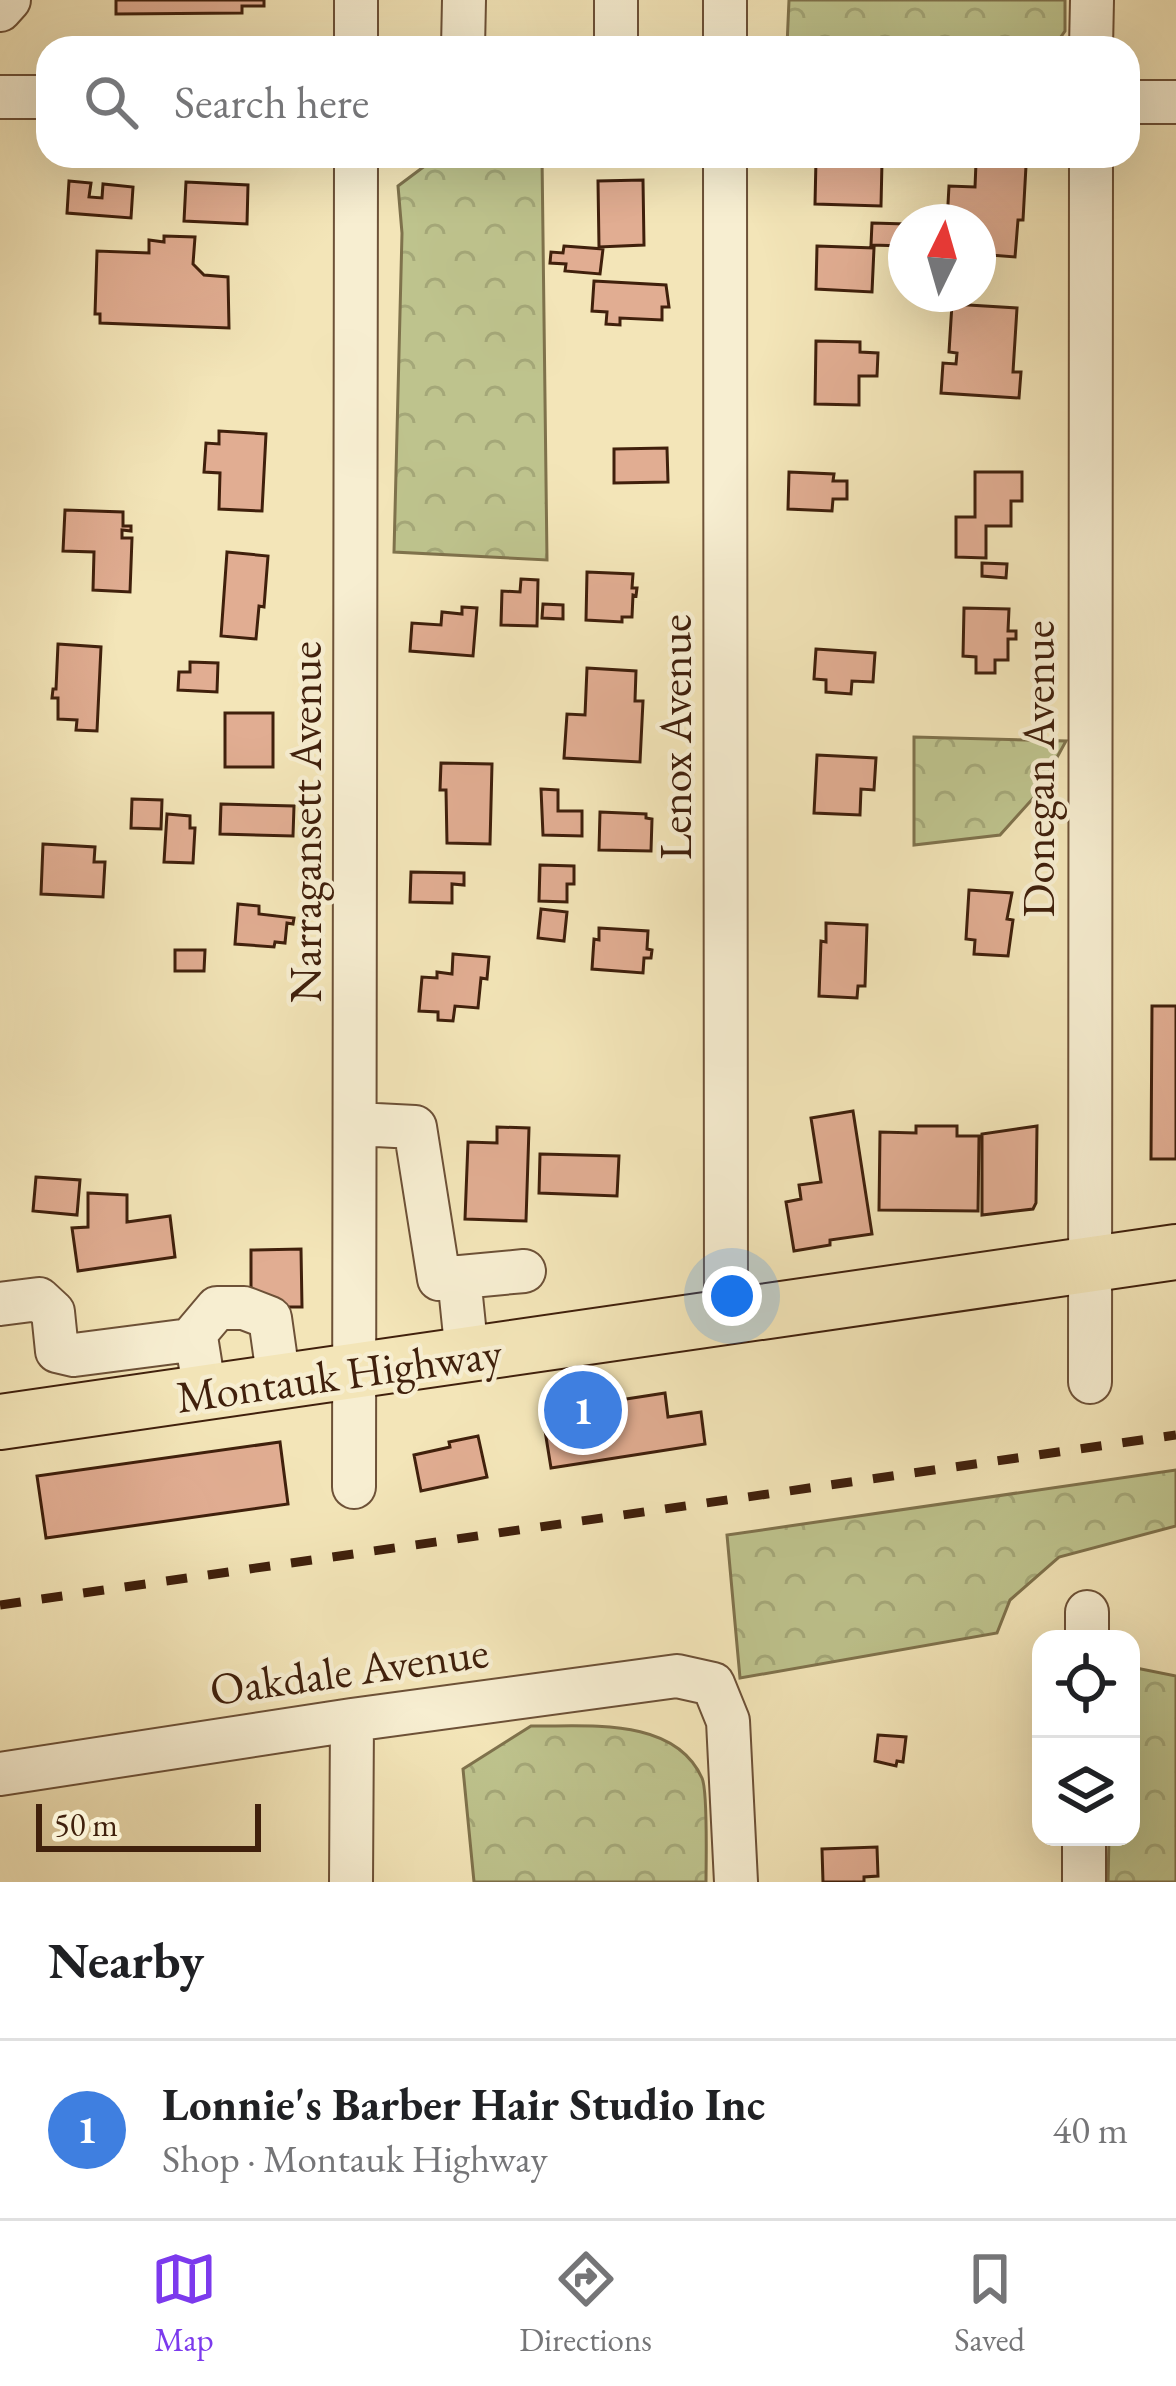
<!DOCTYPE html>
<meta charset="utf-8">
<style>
body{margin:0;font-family:"EB Garamond",serif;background:#f2f2f2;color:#202124}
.controls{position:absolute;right:36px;bottom:36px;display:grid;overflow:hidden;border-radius:24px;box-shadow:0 12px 48px #0002}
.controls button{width:108px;height:108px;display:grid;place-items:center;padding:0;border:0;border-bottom:3px solid #e0e0e0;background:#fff;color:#202124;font:60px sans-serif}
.compass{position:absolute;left:888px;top:204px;width:108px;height:108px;border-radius:50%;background:#fff;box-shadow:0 12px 48px #0002;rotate:5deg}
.scale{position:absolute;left:36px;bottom:30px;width:225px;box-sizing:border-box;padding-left:12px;border:6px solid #40200c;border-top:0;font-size:33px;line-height:42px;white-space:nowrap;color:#40200c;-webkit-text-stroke:9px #f7eed1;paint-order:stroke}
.you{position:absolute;left:732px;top:1296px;width:42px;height:42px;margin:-30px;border:9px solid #fff;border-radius:50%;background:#1a73e8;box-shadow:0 0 0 18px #1a73e833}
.badge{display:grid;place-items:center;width:78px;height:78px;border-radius:50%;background:#7c3aed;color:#fff;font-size:39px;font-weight:700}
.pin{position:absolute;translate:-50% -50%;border:6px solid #fff;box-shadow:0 3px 12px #0006}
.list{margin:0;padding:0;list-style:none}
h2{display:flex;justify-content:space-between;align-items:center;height:156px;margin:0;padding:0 48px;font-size:51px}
h2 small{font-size:39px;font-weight:400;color:#757577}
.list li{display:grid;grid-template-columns:78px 1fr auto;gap:36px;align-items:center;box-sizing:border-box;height:180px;padding:0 48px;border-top:3px solid #e0e0e0}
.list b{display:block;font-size:45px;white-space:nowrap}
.list p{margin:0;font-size:39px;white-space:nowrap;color:#757577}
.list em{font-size:39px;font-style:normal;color:#757577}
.icon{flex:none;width:66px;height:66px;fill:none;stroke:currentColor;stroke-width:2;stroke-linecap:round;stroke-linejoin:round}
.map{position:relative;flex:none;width:1176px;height:1882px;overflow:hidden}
.search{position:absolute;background:#fff;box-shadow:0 12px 48px #0002;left:36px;right:36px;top:36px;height:132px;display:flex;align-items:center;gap:30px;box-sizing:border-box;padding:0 42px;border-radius:36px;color:#757577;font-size:45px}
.sheet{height:336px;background:#fff}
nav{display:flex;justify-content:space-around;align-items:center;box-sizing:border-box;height:168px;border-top:3px solid #e0e0e0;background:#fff;font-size:33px;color:#757577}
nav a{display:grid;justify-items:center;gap:6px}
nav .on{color:#7c3aed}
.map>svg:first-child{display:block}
.forest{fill:url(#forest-crowns);stroke:#7f724c;stroke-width:3}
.building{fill:#e1ad92;stroke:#40200c;stroke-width:3}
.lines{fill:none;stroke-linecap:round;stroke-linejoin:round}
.minor-casing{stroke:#6d5137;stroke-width:46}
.major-casing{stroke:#40200c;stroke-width:58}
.minor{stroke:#f7eed1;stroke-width:42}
.major{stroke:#f3e5b8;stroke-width:54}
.rail{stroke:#40200c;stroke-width:9;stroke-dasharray:21 21;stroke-linecap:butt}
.labels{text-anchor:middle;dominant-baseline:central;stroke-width:9;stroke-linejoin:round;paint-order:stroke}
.street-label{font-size:45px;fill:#40200c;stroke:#f7eed1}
</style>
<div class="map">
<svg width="1176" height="1882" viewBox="0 0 1176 1882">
<defs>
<pattern id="forest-crowns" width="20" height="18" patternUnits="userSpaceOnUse" patternTransform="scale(3)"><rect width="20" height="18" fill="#bec38d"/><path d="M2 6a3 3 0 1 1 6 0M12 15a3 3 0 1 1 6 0" fill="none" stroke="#a4a778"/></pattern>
</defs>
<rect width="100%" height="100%" fill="#f3e5b8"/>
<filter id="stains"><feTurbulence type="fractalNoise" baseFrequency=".00167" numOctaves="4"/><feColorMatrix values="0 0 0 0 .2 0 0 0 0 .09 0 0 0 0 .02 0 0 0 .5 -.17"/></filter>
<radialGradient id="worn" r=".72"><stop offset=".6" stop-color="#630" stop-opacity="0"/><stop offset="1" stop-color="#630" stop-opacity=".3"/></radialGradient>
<path class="forest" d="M789 0H1065V31L1053 48 787 46Z
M438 156H542L547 560 394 552 402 233 398 186Z
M914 737 1066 741 1037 794 1000 835 914 845Z
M1176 1470V1526L1059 1557 1010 1600 997 1633 740 1678 727 1535Z
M1131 1667 1176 1676V1882H1108L1109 1837H1131Z
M531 1726C587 1727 674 1716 702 1778 708 1791 706 1862 706 1882H474L463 1769Z"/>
<path class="building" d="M116 0H264V6H242V13L116 14Z
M816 160 882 162 881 206 815 204Z
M976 163 1026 166 1023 220H1018L1015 257 978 254V222H947L949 186 975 187Z
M643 180 644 245 599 247 598 181Z
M69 181 91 183 89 197 102 198 103 184 133 187 131 218 67 213Z
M186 182 248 185 247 224 184 221Z
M872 223 906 224V246L871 245Z
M164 236 195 237 193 264 204 275 228 277 229 328 100 323V314H95L97 251 149 253V240L164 242Z
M564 246 603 249 600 274 565 271 566 264 550 263 551 252 563 253Z
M817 246 874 248 872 292 816 289Z
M594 281 666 285 669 307H662V320L620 318V325L606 324 607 312 592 311Z
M952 304 1017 308 1013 372H1021L1019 398 941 393 943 363 956 364 957 353 949 352Z
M816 341 860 342V352L878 353 877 376H859V405L815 404Z
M219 431 266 434 262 511 219 509 220 473 204 472 206 443 219 444Z
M667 448 668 482 614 483V449Z
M789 472 834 474 833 481H847V499H833L832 511 788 509Z
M975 472H1022V501H1011V526H986V558L956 557V517H975Z
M65 510 123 512V526H131V531L122 530V538H132L130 592 93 590 94 552 63 551Z
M227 552 268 556 264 607 259 606 256 639 221 636Z
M982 563 1007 564 1006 578 982 576Z
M587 572 633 574 632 588H637L636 596 633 595 632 617H622V622L586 620Z
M521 579 538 580 537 626 501 625 502 591 520 592Z
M543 604 563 605V619L542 618Z
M462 607 477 608 473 656 410 651 412 623 441 625 442 612 462 614Z
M964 608 1009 609 1008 631H1016V639H1008V660H995V673H976V657L963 656Z
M58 644 101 647 97 731 76 730 77 720 58 719V698H52L53 689H56Z
M816 649 875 653 873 682 852 681 851 694 826 692V680L814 679Z
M190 662 218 663 217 692 178 690 179 672H190Z
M587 668 636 671 635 701H643L640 762 564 758 567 714 585 715Z
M225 713H273V767H225Z
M817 755 876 758 874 790 861 789 860 815 814 813Z
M441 763 492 764 490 844 447 843 446 790H440Z
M541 789 558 790V811H582V836L543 835Z
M132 799 162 800 161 829 131 828Z
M221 804 294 806 293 836 220 834Z
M600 812 646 814V818L652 819 651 851 599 850Z
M167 814 190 816V828H195L193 863 164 862Z
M43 844 95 847 94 862H105L103 897 41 894Z
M540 865 574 866V884H567V902L539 901Z
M411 872 464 873V885L452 884V903L410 902Z
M969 890 1012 893 1007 919 1013 920 1008 956 974 954 975 940 966 939Z
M238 904 259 906V914L294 918 293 924 287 923 285 943 275 942 274 947 235 944Z
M541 909 567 912 564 941 538 938Z
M826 923 867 925 865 986H858L857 998 819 996 821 941 826 942Z
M599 928 648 931 647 949 652 950 651 958H644L643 973 592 969 594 939 599 940Z
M175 950H205L204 971H175Z
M453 954 489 957 487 979 481 978 478 1008 455 1006 453 1021 438 1020V1012L419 1011 422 977 437 978V972L452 974Z
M1152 1006H1176V1159H1151Z
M853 1111 872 1234 830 1240V1245L794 1251 786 1202 801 1199 799 1185 821 1182 811 1118Z
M916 1126H957V1136H979L978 1211 879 1210 880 1132 916 1133Z
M1037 1126 1036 1203 1033 1209 982 1215V1134Z
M497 1127 529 1128 526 1221 465 1219 468 1142 497 1143Z
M540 1154 619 1156 617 1196 539 1193Z
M36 1177 80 1180 77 1215 33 1211Z
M88 1193 127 1195V1222L170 1216 175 1257 78 1271 72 1228 88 1227Z
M301 1249 302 1307H256L251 1293V1250Z
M665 1393 668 1417 701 1412 705 1444 551 1468 542 1412Z
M478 1436 487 1477 421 1491 414 1455 450 1447 449 1442Z
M280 1442 288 1504 46 1538 37 1476Z
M878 1735 906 1737 903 1762 897 1761 896 1766 875 1761Z
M877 1847 878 1876 864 1877V1882H823L822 1849Z"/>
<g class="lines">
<defs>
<path id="minor" d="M356 0V48
M616 0V48
M0 10 9 0
M463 48 464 0
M725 48V0
M1091 48 1092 0
M0 97H48
M1128 102H1176
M725 156 726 1318
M356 1124 415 1127 439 1279 524 1271
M459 1277 467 1355
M0 1304 39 1299 53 1312 57 1351 74 1355 190 1340 197 1343 205 1393
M190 1340 217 1308H244L270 1318 279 1382
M1090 1382 1091 156
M354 1487 356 156
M1087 1639V1612
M0 1774 352 1720 677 1676 713 1684 728 1721 736 1882
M351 1882 352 1720
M1084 1882V1837"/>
<path id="major" d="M0 1422 1176 1252"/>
</defs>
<use href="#minor" class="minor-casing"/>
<use href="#major" class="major-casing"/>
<use href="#minor" class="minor"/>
<use href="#major" class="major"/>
<path class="rail" d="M0 1605 1176 1435"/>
</g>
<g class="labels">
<g class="street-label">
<text transform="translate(675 737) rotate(-90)">Lenox Avenue</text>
<text transform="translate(1038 769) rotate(-90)">Donegan Avenue</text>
<text transform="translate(305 822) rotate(-90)">Narragansett Avenue</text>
<text transform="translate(339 1374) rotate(-8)">Montauk Highway</text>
<text transform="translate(349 1670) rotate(-8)">Oakdale Avenue</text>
</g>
</g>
<rect width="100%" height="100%" filter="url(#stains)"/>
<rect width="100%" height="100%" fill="url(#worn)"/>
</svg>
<div class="controls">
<button><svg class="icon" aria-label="locate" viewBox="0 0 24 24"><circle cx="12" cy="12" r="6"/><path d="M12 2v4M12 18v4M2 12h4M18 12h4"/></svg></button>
<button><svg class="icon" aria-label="layers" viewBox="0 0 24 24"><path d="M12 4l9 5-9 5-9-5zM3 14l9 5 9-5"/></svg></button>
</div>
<svg class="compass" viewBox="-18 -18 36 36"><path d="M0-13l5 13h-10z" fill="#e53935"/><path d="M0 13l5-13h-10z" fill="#757577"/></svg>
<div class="scale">50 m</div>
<div class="you"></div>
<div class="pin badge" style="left:583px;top:1410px;background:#3f7fe0">1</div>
<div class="search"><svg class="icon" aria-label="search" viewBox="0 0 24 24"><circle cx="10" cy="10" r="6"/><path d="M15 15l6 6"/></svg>Search here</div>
</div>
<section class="sheet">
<h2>Nearby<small></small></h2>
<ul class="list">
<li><span class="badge" style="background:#3f7fe0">1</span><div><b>Lonnie's Barber Hair Studio Inc</b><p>Shop · Montauk Highway</p></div><em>40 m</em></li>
</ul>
</section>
<nav>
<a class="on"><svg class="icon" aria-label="map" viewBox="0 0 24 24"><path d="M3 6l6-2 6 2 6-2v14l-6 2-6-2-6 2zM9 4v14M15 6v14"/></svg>Map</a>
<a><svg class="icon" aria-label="directions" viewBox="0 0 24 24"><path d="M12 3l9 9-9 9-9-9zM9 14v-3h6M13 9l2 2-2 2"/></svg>Directions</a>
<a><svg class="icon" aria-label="saved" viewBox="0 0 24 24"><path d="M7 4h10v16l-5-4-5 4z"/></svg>Saved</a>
</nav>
